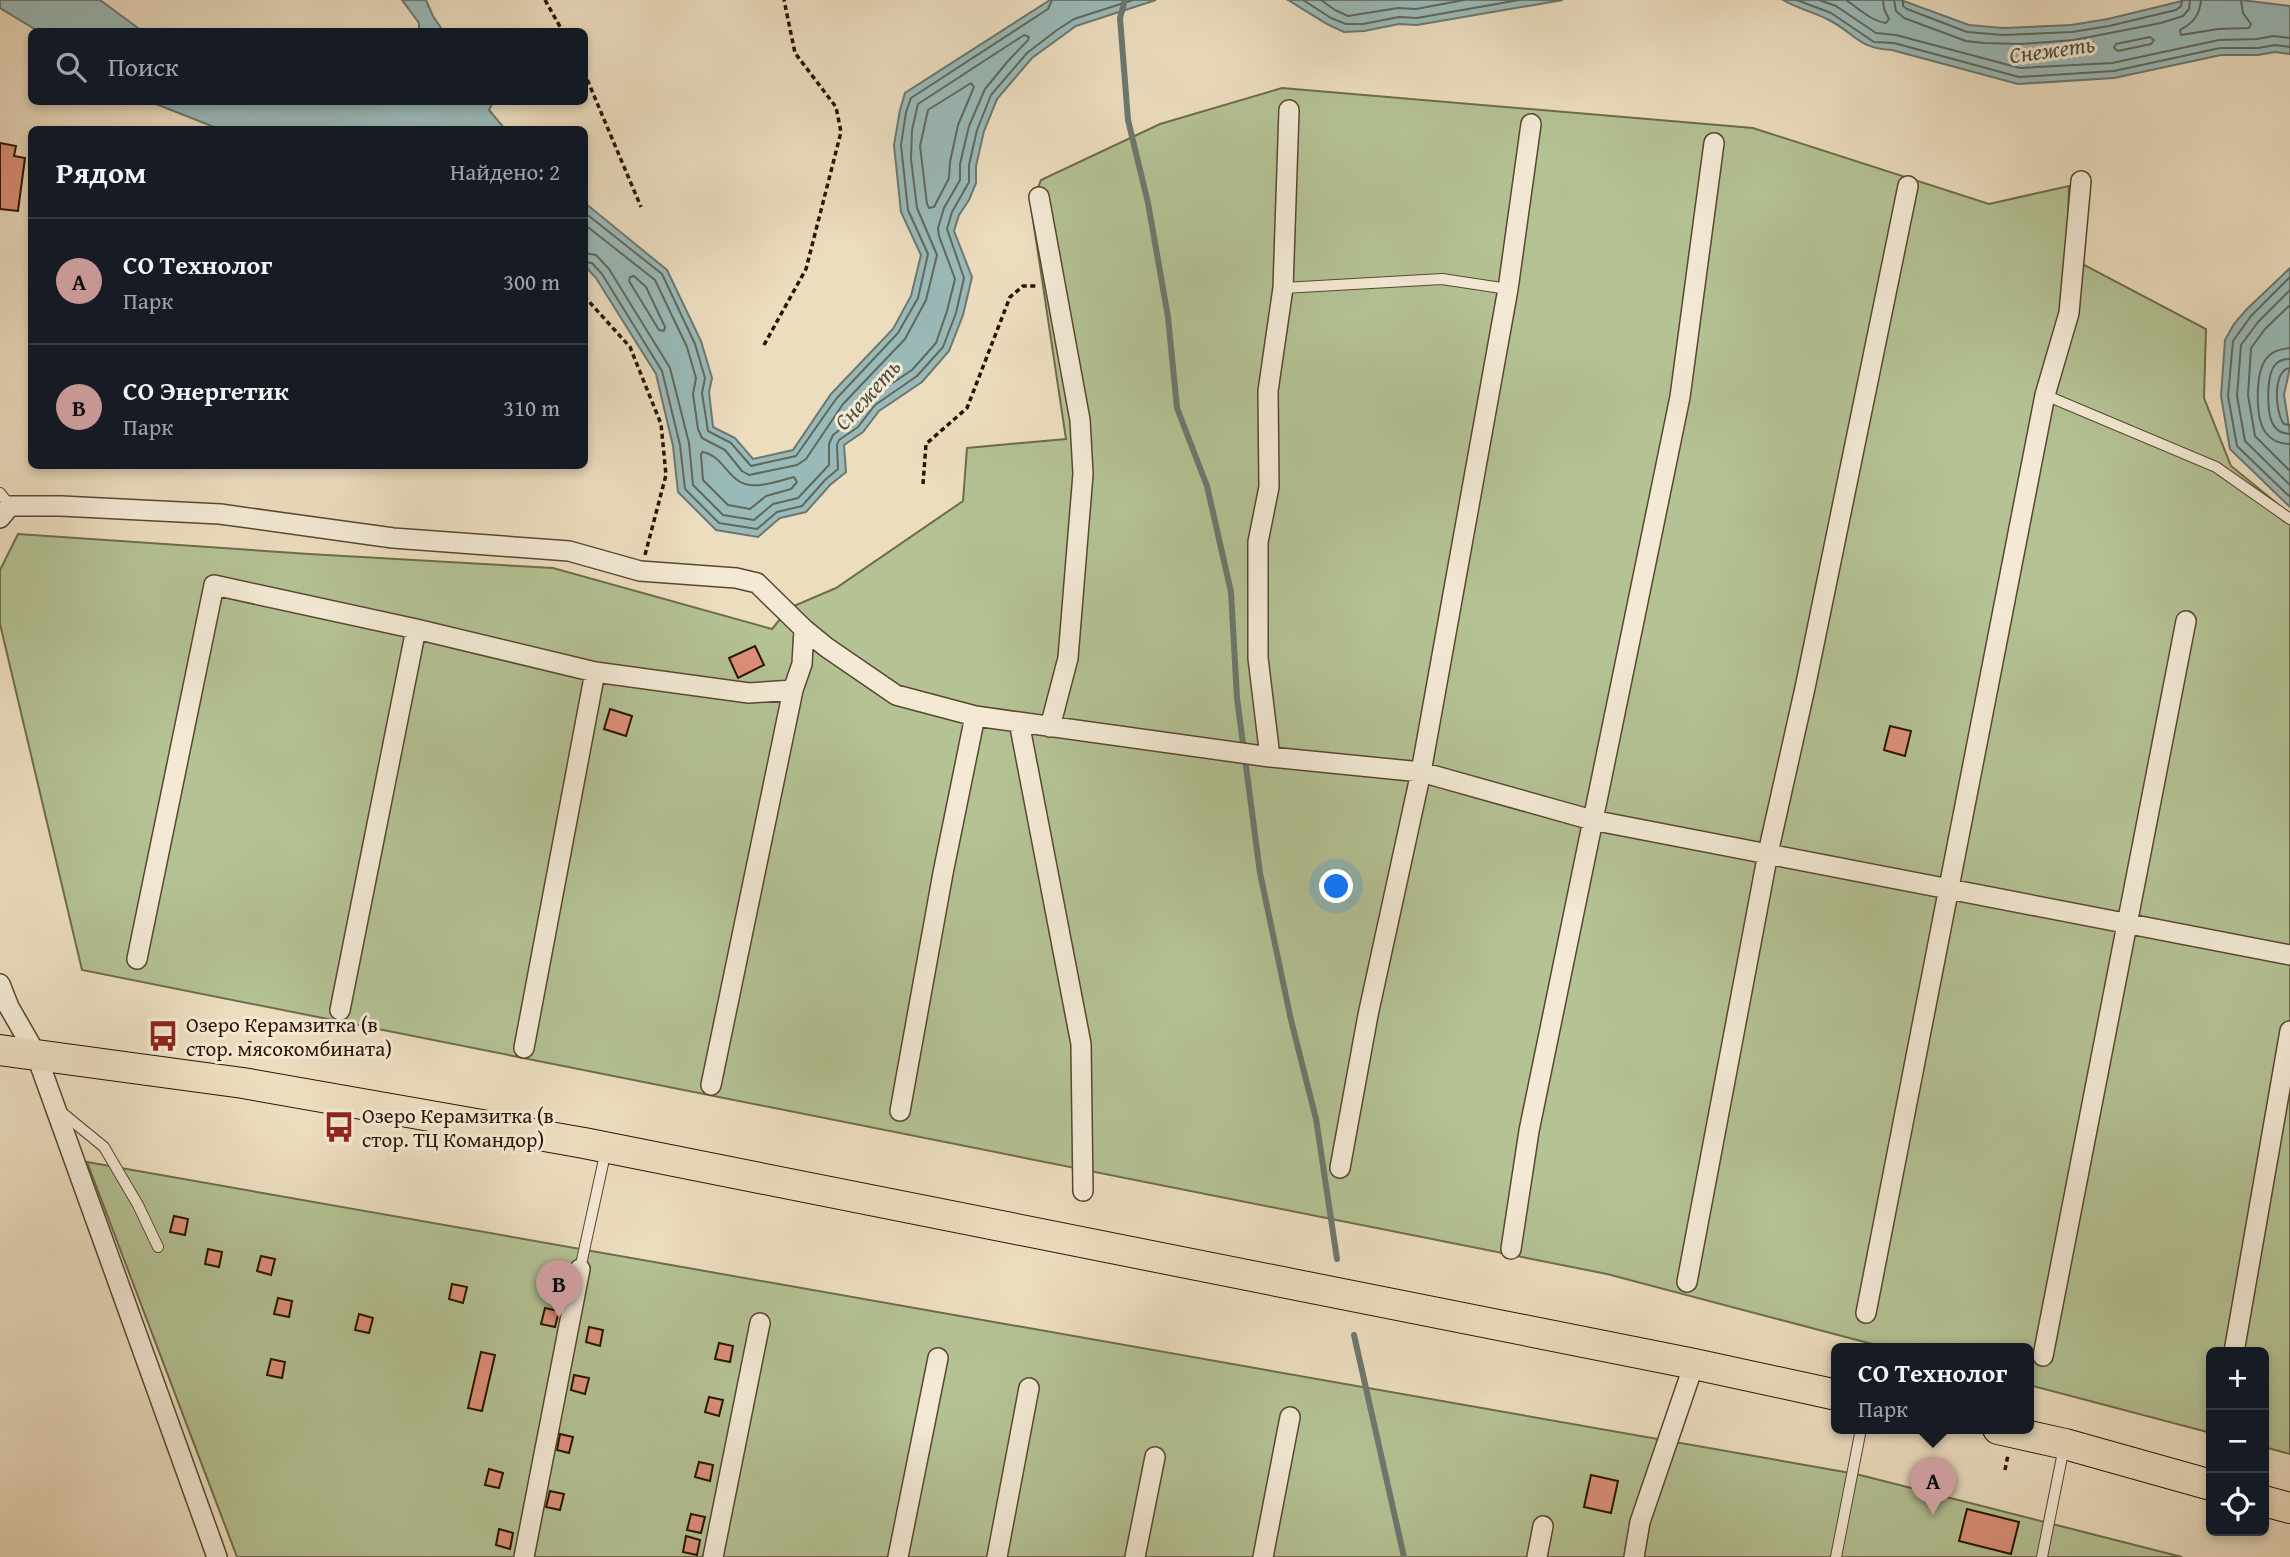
<!DOCTYPE html>
<html lang="ru">
<meta charset="utf-8">
<style>
body{margin:0;font-family:"Gentium Book Plus",serif;background:#20242c;color:#f1f3f6}
.controls{position:absolute;right:21px;bottom:21px;display:grid;overflow:hidden;border-radius:10px;box-shadow:0 4px 10px #0003}
.controls button{width:63px;height:63px;display:grid;place-items:center;padding:0;border:0;border-bottom:2px solid #363941;background:#171b24;color:#f1f3f6;font:35px sans-serif}
.you{position:absolute;left:1337px;top:887px;width:24px;height:24px;margin:-18px;border:5px solid #fff;border-radius:50%;background:#1a73e8;box-shadow:0 0 0 10px #1a73e833}
.badge{display:grid;place-items:center;width:46px;height:46px;border-radius:50%;background:#c59692;color:#111;font-size:23px;font-weight:700}
.pin{position:absolute;translate:-50% -58px;filter:drop-shadow(0 2px 4px #0008)}
.pin::after{content:'';position:absolute;top:37px;width:24px;height:21px;background:inherit;clip-path:polygon(0 0,100% 0,50% 100%)}
.popup{position:absolute;left:1831px;top:1343px;width:203px;height:91px;box-sizing:border-box;display:grid;place-content:center;border-radius:10px;background:#171b24;filter:drop-shadow(0 2px 5px #0005);font-size:23px;white-space:nowrap;color:#9ea1a6}
.popup b{font-size:26px;color:#f1f3f6}
.popup::after{content:'';position:absolute;left:50%;top:100%;margin-left:-14px;border:14px solid transparent;border-top-color:#171b24}
.list{margin:0;padding:0;list-style:none}
h2{display:flex;justify-content:space-between;align-items:center;height:91px;margin:0;padding:0 28px;font-size:30px}
h2 small{font-size:23px;font-weight:400;color:#9ea1a6}
.list li{display:grid;grid-template-columns:46px 1fr auto;gap:21px;align-items:center;box-sizing:border-box;height:126px;padding:0 28px;border-top:2px solid #363941}
.list b{display:block;font-size:26px;white-space:nowrap}
.list p{margin:0;font-size:23px;white-space:nowrap;color:#9ea1a6}
.list em{font-size:23px;font-style:normal;color:#9ea1a6}
.icon{flex:none;width:38px;height:38px;fill:none;stroke:currentColor;stroke-width:2;stroke-linecap:round;stroke-linejoin:round}
.map{position:relative;flex:none;width:2290px;height:1557px;overflow:hidden}
.search{position:absolute;background:#171b24;box-shadow:0 4px 10px #0003;left:28px;top:28px;width:560px;height:77px;display:flex;align-items:center;gap:18px;box-sizing:border-box;padding:0 24px;border-radius:10px;color:#9ea1a6;font-size:26px}
.panel{position:absolute;background:#171b24;box-shadow:0 4px 10px #0003;left:28px;top:126px;width:560px;height:343px;border-radius:10px}
.map>svg:first-child{display:block}
.green{fill:#b4c294;stroke:#6e6c4a;stroke-width:2}
.water{fill:#9abab9;stroke:#6c786f;stroke-width:2}
.lines{fill:none;stroke-linecap:round;stroke-linejoin:round}
.shore{stroke:#60685c;stroke-width:2}
.stream{stroke:#6c786f;stroke-width:6}
.building{fill:#dd9079;stroke:#271500;stroke-width:2}
.lane-casing{stroke:#584730;stroke-width:12}
.street-casing{stroke:#584730;stroke-width:22}
.primary-casing{stroke:#271500;stroke-width:32}
.path{stroke:#271500;stroke-width:3.5;stroke-dasharray:5 3.5;stroke-linecap:butt}
.lane{stroke:#f3e9d5;stroke-width:10}
.street{stroke:#f3e9d5;stroke-width:19}
.primary{stroke:#ecddbf;stroke-width:30}
.labels{text-anchor:middle;dominant-baseline:central;stroke-width:6;stroke-linejoin:round;paint-order:stroke}
.poi-label{font-size:21px;fill:#271500;stroke:#f3e9d5;text-anchor:start}
.water-label{font-size:23px;font-style:italic;fill:#4f4f41;stroke:#f3e9d5}
</style>
<div class="map">
<svg width="2290" height="1557" viewBox="0 0 2290 1557">
<rect width="100%" height="100%" fill="#ecddbf"/>
<filter id="stains"><feTurbulence type="fractalNoise" baseFrequency=".00286" numOctaves="4"/><feColorMatrix values="0 0 0 0 .2 0 0 0 0 .09 0 0 0 0 .02 0 0 0 .5 -.17"/></filter>
<radialGradient id="worn" r=".72"><stop offset=".6" stop-color="#630" stop-opacity="0"/><stop offset="1" stop-color="#630" stop-opacity=".3"/></radialGradient>
<path class="green" d="M1282 88 1753 128 1989 204 2069 186 2067 256 2206 329 2204 398 2231 466 2290 514V1454L2264 1447V1352H2211V1433L2029 1385V1349H1891L1607 1274 82 970 0 624V570L18 534 309 554 553 568 772 629 789 608 836 588 963 501 967 448 1066 439 1031 206 1041 180 1160 124Z
M87 1162 1856 1474 2182 1557H237Z"/>
<path class="water" d="M0 0H100L142 31H38L0 8Z
M402 0H426L433 16 443 31H419V23Z
M1050 0H1156L1076 26 1032 58 997 99 984 131 976 166V183L969 200 959 215 954 231 972 277 963 315 949 351 922 382 879 411 863 432 844 445 846 472 830 485 806 512 780 518 758 537 716 530 678 492 673 446 656 374 596 278 585 266V203L667 270 701 341 712 378 709 392 713 427 735 438 753 459 793 450 831 394 893 329 911 296 921 255 901 212 894 145 900 110 905 93Z
M1288 0H1563L1417 25 1399 24 1364 31 1344 32 1327 24Z
M1783 0H1901L1969 25 2003 28 2071 25 2108 19 2186 0H2241L2290 6V54L2275 52 2258 55H2221L2114 78 2018 84 1892 50C1857 48 1856 34 1829 20 1814 12 1798 9 1783 0Z
M151 102H493L489 110 505 129H219Z
M2290 268V367L2284 395 2290 433V507L2230 449 2221 396 2225 340 2234 324 2246 310Z"/>
<g class="lines">
<path class="shore" d="M1303 0 1331 18 1346 24H1363L1399 17 1417 18 1519 0
M1321 0 1335 10 1348 16 1398 8 1416 9 1464 0
M1797 0 1831 13 1874 42 1894 43 2019 77 2114 71 2220 48H2258L2275 45 2290 47
M1819 0 1836 6 1876 33 1896 35 2020 68 2112 63 2219 40 2257 39 2274 36 2290 38
M1846 0C1858 8 1871 21 1886 23L1889 19 1884 9 1883 0
M1894 0 1896 11 1904 18 1966 41 1984 43 2022 44 2074 40 2161 23 2183 16 2189 9 2190 0
M1903 0V6L1907 9 1967 32 2003 35 2072 32 2109 26 2176 10 2181 6 2182 0
M2201 0C2200 15 2193 23 2180 30L2181 35 2218 29 2249 28 2251 24 2243 13 2241 0
M2150 37 2154 40 2151 44 2118 51 2114 48 2116 44Z
M971 83 974 87 958 125 950 162 949 178 934 207 929 208 927 204 920 146 928 110Z
M584 212 662 274 695 344 705 378 702 393 708 431 731 443 751 466 796 456 836 399 898 333 918 298 928 254 908 210 901 145 906 112 911 98 1048 9 1052 0
M584 224 655 280 687 347 696 378 693 394 698 429 702 438 725 450 742 471 749 475 797 465 806 459 843 404 905 339 926 300 937 255 917 208 911 159 912 130 918 104 1024 35 1029 37 1028 40 1008 61 985 89 969 126 960 164V180L944 208 938 228 939 236 955 279 947 311 936 343 912 370 870 398 852 420 833 435 829 444V465L798 498 773 504 754 520 723 515 693 485 689 443 670 368 609 269 596 255 584 253
M584 262 592 263 602 274 662 371 680 445 685 489 719 523 757 529 777 512 802 506 825 480 838 469 837 445 839 440 858 427 875 405 917 376 943 347 956 313 964 278 947 229 952 212 969 182V165L977 130 991 95 1027 53 1057 30 1074 19 1133 0
M630 277 634 276 646 287 665 327 664 331 659 330 629 281Z
M2290 277 2251 316 2233 341 2228 396 2237 446 2290 497
M2290 290 2258 322 2241 345 2237 396 2245 441 2290 485
M2290 305 2265 329 2251 348 2248 395 2255 436 2290 471
M2290 348C2280 349 2272 351 2266 359 2255 374 2255 419 2266 433 2272 441 2280 444 2290 444
M2290 359C2284 359 2279 360 2275 365 2266 376 2266 417 2275 427 2279 433 2284 433 2290 434
M2290 368C2272 370 2275 413 2284 424L2290 425
M702 452C724 455 728 483 750 485 764 487 781 480 794 477L797 482 791 489 766 496 750 509 728 505 703 480 701 455Z"/>
<path class="stream" d="M1125 0 1120 18 1128 120 1148 203 1168 317 1177 408 1207 486 1231 592 1237 698 1260 873 1291 1020 1316 1119 1337 1259
M1354 1335 1404 1557"/>
</g>
<path class="building" d="M0 143 16 146 14 156 25 158 18 211 0 209Z
M755 646 764 665 738 678 729 658Z
M610 709 632 716 626 736 604 729Z
M1890 726 1911 731 1905 756 1884 750Z
M174 1216 188 1219 185 1235 170 1232Z
M208 1249 222 1252 219 1267 205 1264Z
M261 1256 275 1259 271 1275 257 1271Z
M452 1284 467 1287 463 1303 449 1299Z
M278 1298 292 1301 289 1317 274 1314Z
M545 1308 559 1311 555 1327 541 1324Z
M359 1314 373 1318 369 1333 355 1330Z
M589 1327 603 1330 600 1346 586 1342Z
M719 1343 733 1346 730 1362 715 1359Z
M481 1352 495 1355 482 1411 468 1408Z
M271 1359 285 1362 282 1378 267 1375Z
M574 1375 589 1378 585 1394 571 1390Z
M709 1397 723 1400 719 1416 705 1412Z
M560 1434 573 1437 569 1453 557 1450Z
M699 1462 713 1465 710 1481 695 1477Z
M489 1469 503 1473 499 1488 485 1485Z
M1591 1475 1618 1481 1611 1513 1584 1507Z
M550 1491 564 1494 560 1510 546 1507Z
M1967 1509 2019 1522 2011 1554 1959 1541Z
M691 1514 705 1517 701 1533 687 1530Z
M499 1529 513 1533 510 1549 496 1545Z
M686 1536 700 1540 697 1555 683 1552Z"/>
<g class="lines">
<defs>
<path id="lane" d="M1283 288 1442 279 1508 289
M2045 395 2216 467 2290 519
M0 493 10 506
M60 1111 104 1147 138 1205 158 1247
M580 1269 606 1150
M1836 1557 1861 1429
M2042 1557 2064 1447"/>
<path id="street" d="M1039 197 1080 420 1083 474 1068 658 1050 727
M0 518 10 506H61L220 514 393 538 569 551 640 571 736 578 757 583 804 629 802 664 793 690 711 1085
M804 629 826 647 896 695 975 716 1270 757 1421 772 1592 820 2290 955
M1019 722 1081 1044 1083 1191
M1270 757 1258 658V542L1269 487 1268 391 1283 288 1289 110
M137 959 214 585 416 629 595 672 749 693 793 690
M0 984 9 1007 36 1054 217 1557
M340 1010 416 629
M524 1048 595 672
M900 1111 943 873 975 716
M1340 1168 1368 1015 1421 772 1508 289 1531 124
M1511 1249 1529 1131 1680 397 1714 143
M1687 1282 1768 853 1805 688 1908 186
M1866 1313 2045 395 2069 313 2081 181
M2234 1352 2290 1031
M2043 1356 2186 621
M524 1557 580 1269
M713 1557 760 1323
M898 1557 938 1358
M997 1557 1029 1388
M1135 1557 1155 1457
M1263 1557 1290 1417
M1537 1557 1543 1526
M1634 1557 1640 1522 1694 1364"/>
<path id="primary" d="M0 1050 243 1083 584 1143 1694 1364 1837 1395
M1998 1429 2065 1444 2211 1485
M2264 1501 2290 1508"/>
</defs>
<use href="#lane" class="lane-casing"/>
<use href="#street" class="street-casing"/>
<use href="#primary" class="primary-casing"/>
<path class="path" d="M545 0 563 32
M584 72 641 207
M584 296 630 347 661 424 666 475 645 555
M764 345 806 269 841 132 836 107 795 53 784 0
M923 484 926 444 967 408 1010 297 1023 286H1036
M247 1059 250 1041
M2005 1470 2008 1455"/>
<use href="#lane" class="lane"/>
<use href="#street" class="street"/>
<use href="#primary" class="primary"/>
</g>
<defs>
<symbol id="bus-bare" viewBox="-9 -9 18 18"><path d="M-5-6H5V4H4V6H2V4H-2V6H-4V4H-5ZM-3.5-4V0h7V-4ZM-3.5 1.2v1.5H-2V1.2ZM2 1.2v1.5H3.5V1.2Z" fill="#8f2418" stroke="#f3e9d5" stroke-width="2.5" paint-order="stroke"/></symbol>
</defs>
<g fill-rule="evenodd">
<use href="#bus-bare" x="141" y="1014" width="44" height="44"/>
<use href="#bus-bare" x="317" y="1105" width="44" height="44"/>
</g>
<g class="labels">
<g class="poi-label">
<text x="186" y="1024">Озеро Керамзитка (в<tspan x="186" dy="24">стор. мясокомбината)</tspan></text>
<text x="362" y="1115">Озеро Керамзитка (в<tspan x="362" dy="24">стор. ТЦ Командор)</tspan></text>
</g>
<g class="water-label">
<text transform="translate(2052 49) rotate(-8)">Снежеть</text>
<text transform="translate(867 394) rotate(-48)">Снежеть</text>
</g>
</g>
<rect width="100%" height="100%" filter="url(#stains)"/>
<rect width="100%" height="100%" fill="url(#worn)"/>
</svg>
<div class="controls">
<button>+</button>
<button>−</button>
<button><svg class="icon" aria-label="locate" viewBox="0 0 24 24"><circle cx="12" cy="12" r="6"/><path d="M12 2v4M12 18v4M2 12h4M18 12h4"/></svg></button>
</div>
<div class="you"></div>
<div class="pin badge" style="left:1933px;top:1515px">A</div>
<div class="popup"><b>СО Технолог</b>Парк</div>
<div class="pin badge" style="left:559px;top:1318px">B</div>
<div class="search"><svg class="icon" aria-label="search" viewBox="0 0 24 24"><circle cx="10" cy="10" r="6"/><path d="M15 15l6 6"/></svg>Поиск</div>
<section class="panel">
<h2>Рядом<small>Найдено: 2</small></h2>
<ul class="list">
<li><span class="badge">A</span><div><b>СО Технолог</b><p>Парк</p></div><em>300 m</em></li>
<li><span class="badge">B</span><div><b>СО Энергетик</b><p>Парк</p></div><em>310 m</em></li>
</ul>
</section>
</div>
